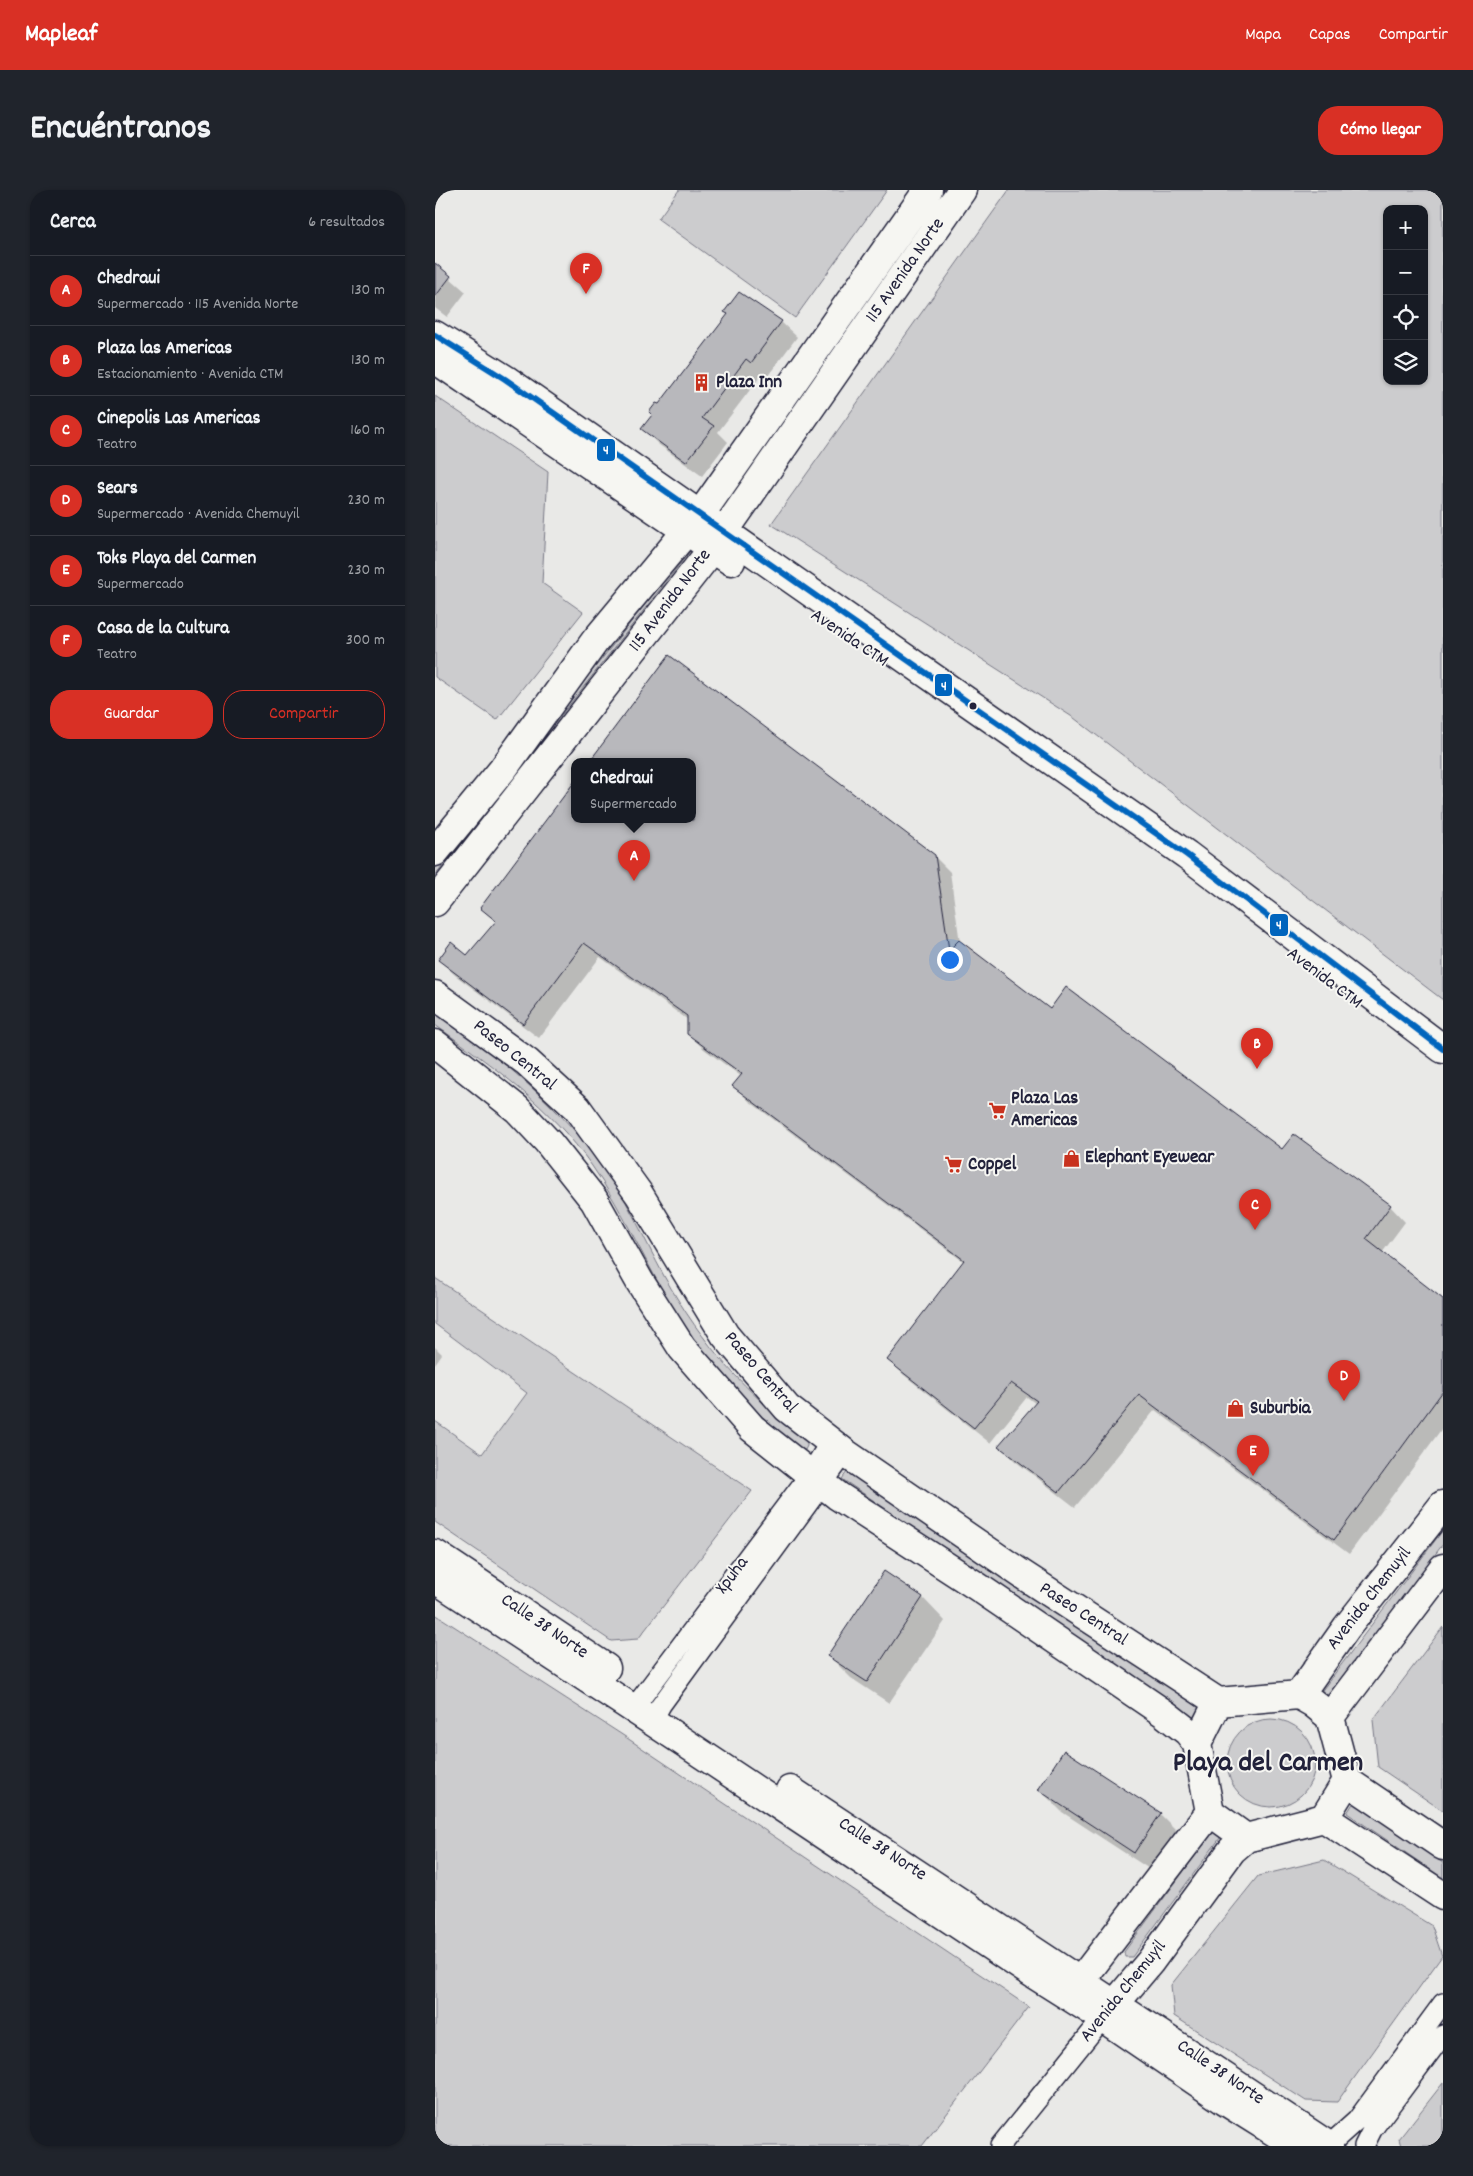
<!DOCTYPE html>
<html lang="es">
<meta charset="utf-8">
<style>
body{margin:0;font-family:Dekko,sans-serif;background:#20242c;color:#f1f3f6}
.controls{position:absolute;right:15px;top:15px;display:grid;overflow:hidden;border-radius:10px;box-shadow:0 1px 4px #0004}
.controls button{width:45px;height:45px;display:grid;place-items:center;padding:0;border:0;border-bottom:1px solid #363941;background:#171b24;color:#f1f3f6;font:25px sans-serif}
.you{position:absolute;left:514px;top:769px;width:18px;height:18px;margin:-12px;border:4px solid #fff;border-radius:50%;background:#1a73e8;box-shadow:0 0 0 8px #1a73e833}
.badge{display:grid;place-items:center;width:32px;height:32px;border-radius:50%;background:#d93025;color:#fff;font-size:16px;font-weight:700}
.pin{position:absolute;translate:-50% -41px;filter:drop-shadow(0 1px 2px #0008)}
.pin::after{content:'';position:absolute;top:26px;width:18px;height:15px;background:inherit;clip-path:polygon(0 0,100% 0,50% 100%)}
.popup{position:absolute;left:136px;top:568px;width:125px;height:65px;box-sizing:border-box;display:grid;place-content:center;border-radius:10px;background:#171b24;filter:drop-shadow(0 1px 4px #0005);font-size:16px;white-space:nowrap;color:#9ea1a6}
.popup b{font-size:19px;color:#f1f3f6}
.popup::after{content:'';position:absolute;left:50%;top:100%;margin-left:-10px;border:10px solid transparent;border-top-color:#171b24}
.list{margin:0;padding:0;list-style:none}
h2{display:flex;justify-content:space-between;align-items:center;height:65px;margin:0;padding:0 20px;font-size:21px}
h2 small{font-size:16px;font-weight:400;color:#9ea1a6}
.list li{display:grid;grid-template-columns:32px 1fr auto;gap:15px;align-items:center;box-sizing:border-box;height:70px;padding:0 20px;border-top:1px solid #363941}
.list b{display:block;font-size:19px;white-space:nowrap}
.list p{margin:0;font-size:16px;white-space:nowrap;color:#9ea1a6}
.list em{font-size:16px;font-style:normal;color:#9ea1a6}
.actions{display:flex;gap:10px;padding:15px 20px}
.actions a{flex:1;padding:11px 0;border:1px solid #d93025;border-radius:20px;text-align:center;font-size:18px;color:#d93025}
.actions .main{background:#d93025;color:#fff}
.icon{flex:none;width:28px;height:28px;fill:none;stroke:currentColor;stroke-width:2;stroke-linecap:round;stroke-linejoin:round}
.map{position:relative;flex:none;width:1008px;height:1956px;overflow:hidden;border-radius:20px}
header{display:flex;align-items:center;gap:30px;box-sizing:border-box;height:70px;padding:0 25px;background:#d93025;color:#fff}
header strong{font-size:24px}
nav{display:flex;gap:28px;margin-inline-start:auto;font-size:18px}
.intro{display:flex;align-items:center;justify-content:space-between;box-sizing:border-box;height:120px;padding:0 30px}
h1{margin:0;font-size:35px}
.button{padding:12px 22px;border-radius:20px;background:#d93025;color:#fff;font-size:18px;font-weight:700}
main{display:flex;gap:30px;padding:0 30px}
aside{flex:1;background:#171b24;border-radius:20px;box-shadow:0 1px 4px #0004}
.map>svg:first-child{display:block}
.green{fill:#ccccce;stroke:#777784;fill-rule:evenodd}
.shadow{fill:#0003}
.building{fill:#b8b8bc;stroke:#22223b}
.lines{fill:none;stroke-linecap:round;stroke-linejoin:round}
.street-casing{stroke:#22223b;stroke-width:22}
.secondary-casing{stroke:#22223b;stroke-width:31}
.primary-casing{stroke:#22223b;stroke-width:31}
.street{stroke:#f6f6f2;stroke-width:19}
.secondary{stroke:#f6f6f2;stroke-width:28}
.primary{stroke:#f6f6f2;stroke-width:28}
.bus-1-casing{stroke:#f6f6f2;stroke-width:10}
.bus-1{stroke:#0065bd;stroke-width:6}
.bus-dot{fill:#22223b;stroke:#f6f6f2;stroke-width:2}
.labels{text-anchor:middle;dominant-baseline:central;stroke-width:4;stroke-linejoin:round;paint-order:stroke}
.street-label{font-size:19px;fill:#22223b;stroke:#f6f6f2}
.poi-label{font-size:19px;font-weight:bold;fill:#22223b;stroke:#f6f6f2;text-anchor:start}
.town-label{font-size:29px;font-weight:bold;fill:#22223b;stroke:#f6f6f2}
.line-badge{stroke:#f6f6f2;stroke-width:2}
.badge-label{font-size:14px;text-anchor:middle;font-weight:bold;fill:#fff}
</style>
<header>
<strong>Mapleaf</strong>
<nav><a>Mapa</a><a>Capas</a><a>Compartir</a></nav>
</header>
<div class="intro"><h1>Encuéntranos</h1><a class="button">Cómo llegar</a></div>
<main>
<aside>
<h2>Cerca<small>6 resultados</small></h2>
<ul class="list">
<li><span class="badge">A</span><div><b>Chedraui</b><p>Supermercado · 115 Avenida Norte</p></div><em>130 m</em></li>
<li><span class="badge">B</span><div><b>Plaza las Americas</b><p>Estacionamiento · Avenida CTM</p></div><em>130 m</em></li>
<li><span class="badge">C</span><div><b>Cinepolis Las Americas</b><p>Teatro</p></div><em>160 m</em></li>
<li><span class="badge">D</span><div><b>Sears</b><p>Supermercado · Avenida Chemuyil</p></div><em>230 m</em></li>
<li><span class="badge">E</span><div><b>Toks Playa del Carmen</b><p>Supermercado</p></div><em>230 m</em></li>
<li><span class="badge">F</span><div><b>Casa de la Cultura</b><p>Teatro</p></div><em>300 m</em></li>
</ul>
<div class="actions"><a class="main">Guardar</a><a>Compartir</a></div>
</aside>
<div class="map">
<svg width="1008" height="1956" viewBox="0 0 1008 1956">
<rect width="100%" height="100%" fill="#e9e9e7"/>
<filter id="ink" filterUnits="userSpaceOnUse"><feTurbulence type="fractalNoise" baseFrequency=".02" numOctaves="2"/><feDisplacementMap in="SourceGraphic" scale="10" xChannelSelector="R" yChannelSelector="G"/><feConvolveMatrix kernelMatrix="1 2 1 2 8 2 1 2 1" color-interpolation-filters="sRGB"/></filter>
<g filter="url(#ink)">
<path class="green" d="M244 0H452L360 128 223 29Z
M511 0 286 322 282 323V319Z
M574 0H1008V810L639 528 336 334ZM952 19H989V191H952Z
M0 206 113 282 107 393 148 422 62 530 0 487Z
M254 359 256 360 0 686V679Z
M0 819C60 865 117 909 164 970 191 1006 208 1047 229 1086 268 1156 310 1201 372 1251V1256L370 1260H364L360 1256C315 1218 274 1174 242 1124 211 1076 190 1023 157 976 116 917 58 876 0 835Z
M0 1088 317 1301 203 1449 176 1451 0 1332V1231L47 1264 92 1203 0 1134Z
M414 1279 766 1519 758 1531 733 1511 407 1289Z
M1008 1340V1354L891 1508 885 1503Z
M0 1424 189 1546 594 1817 487 1956H0Z
M1008 1437V1621L943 1577 938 1530Z
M792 1573a44 44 0 1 1 88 0a44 44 0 1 1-88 0Z
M919 1612 1008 1673V1688L912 1623Z
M780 1639 788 1644 697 1767H690L689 1762Z
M889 1670 997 1736 1007 1766 902 1912 871 1911 739 1826 736 1795 823 1686Z
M1008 1893V1956H966L964 1949Z"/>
<path class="shadow" d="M0 75 31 102 12 127 0 118Z
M304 103 346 132 362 147 332 187 327 184 283 242 293 252 267 286 223 254 208 239 294 124Z
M235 467 499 666 515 682 525 753 616 820 847 960 955 1016 970 1032 947 1063 1008 1110V1237L914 1364 720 1220 640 1317 580 1271 565 1256 601 1214 592 1207 555 1253 469 1185 454 1170 529 1072 314 911 299 896 307 887 269 859 253 844V830L165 767 104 848 20 785 4 770 32 767 61 732 46 718 140 593V630H258V572H156Z
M0 1157 7 1164 0 1174Z
M449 1382 488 1408 510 1431 454 1513 416 1488 393 1465Z
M605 1600 725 1624 747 1646 722 1684 627 1622Z"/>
<path class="building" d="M0 73 16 86 0 107Z
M304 102 347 131 316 173 311 169 267 228 279 236 251 272 206 239 217 225 214 222 221 213 224 214 293 124 289 122Z
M234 465 500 665 514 760 524 750 615 819 631 797 847 959 859 944 956 1015 931 1049 1008 1109V1201L899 1350 704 1205 624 1302 563 1256 602 1211 576 1193 539 1238 452 1170 529 1070 297 896 307 884 252 844V826L149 753 88 834 3 770 16 752 32 765 61 731 45 718 140 591V630H258V572H154Z
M449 1381 488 1407 432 1492 392 1466Z
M629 1560 726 1623 699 1663 603 1600Z"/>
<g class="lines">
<defs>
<path id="street" d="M198 1519 375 1284 395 1252
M217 1531 226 1515 410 1263
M565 1956 668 1828
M893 1956 922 1930 1008 1813
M929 1956 937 1940 1008 1845"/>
<path id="secondary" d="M0 145 70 189 752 665 1008 859
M0 169 296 371
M0 805 92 872 142 918 204 1004 290 1145 352 1218 410 1263 588 1385 783 1512
M0 854 82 919 113 952 159 1010 205 1092 247 1158 317 1238 403 1306 543 1397 730 1524 753 1542 762 1554
M0 1364 171 1478
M0 1389 217 1531 592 1780 668 1828 715 1772 797 1660 811 1648 889 1628 912 1591 895 1527 878 1513 864 1505 783 1512
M864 1505 912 1437 1008 1315
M783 1512 762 1554 775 1622 811 1648
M895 1527 1008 1378
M912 1591 1008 1656
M355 1600 894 1956
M889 1628 1008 1706
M634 1806 775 1622"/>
<path id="primary" d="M0 662 68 579 160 451 265 325 493 0
M0 712 275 362 527 0
M668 1828 790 1911 862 1956"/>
</defs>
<use href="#street" class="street-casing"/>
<use href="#secondary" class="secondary-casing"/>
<use href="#primary" class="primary-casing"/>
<use href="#street" class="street"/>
<use href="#secondary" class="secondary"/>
<use href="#primary" class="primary"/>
<defs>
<path id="bus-1" d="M0 145 70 189 752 665 1008 859"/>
</defs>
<use href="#bus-1" class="bus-1-casing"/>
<use href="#bus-1" class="bus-1"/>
</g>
</g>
<defs>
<symbol id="building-bare" viewBox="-9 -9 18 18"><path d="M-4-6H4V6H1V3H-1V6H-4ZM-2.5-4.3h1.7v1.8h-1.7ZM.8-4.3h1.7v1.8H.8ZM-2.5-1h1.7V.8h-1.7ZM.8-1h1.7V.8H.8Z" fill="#c8321e" stroke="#f6f6f2" stroke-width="2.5" paint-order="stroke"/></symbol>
<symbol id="supermarket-bare" viewBox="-9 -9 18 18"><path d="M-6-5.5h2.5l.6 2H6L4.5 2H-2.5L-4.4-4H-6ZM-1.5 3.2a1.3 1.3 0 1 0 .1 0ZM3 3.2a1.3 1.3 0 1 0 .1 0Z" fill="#c8321e" stroke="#f6f6f2" stroke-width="2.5" paint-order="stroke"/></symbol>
<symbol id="shop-bare" viewBox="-9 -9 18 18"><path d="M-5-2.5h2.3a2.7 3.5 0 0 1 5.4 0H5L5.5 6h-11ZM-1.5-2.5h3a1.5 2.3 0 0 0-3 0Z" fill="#c8321e" stroke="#f6f6f2" stroke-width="2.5" paint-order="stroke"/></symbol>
</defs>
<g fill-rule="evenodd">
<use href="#building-bare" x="254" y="180" width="25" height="25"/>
<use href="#supermarket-bare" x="550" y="908" width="25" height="25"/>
<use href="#shop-bare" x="624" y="956" width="25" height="25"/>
<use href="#supermarket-bare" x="506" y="962" width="25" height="25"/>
<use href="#shop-bare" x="788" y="1206" width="25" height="25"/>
</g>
<circle class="bus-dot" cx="538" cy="516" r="4.5"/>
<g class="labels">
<g class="street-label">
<text transform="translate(471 81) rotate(-55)">115 Avenida Norte</text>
<text transform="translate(236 411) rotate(-53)">115 Avenida Norte</text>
<text transform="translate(414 449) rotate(34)">Avenida CTM</text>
<text transform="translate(889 789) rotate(37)">Avenida CTM</text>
<text transform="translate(79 866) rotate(39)">Paseo Central</text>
<text transform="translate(325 1183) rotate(49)">Paseo Central</text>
<text transform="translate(298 1386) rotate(-53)">Xpuha</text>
<text transform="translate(935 1409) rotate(-52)">Avenida Chemuyil</text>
<text transform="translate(648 1425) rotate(33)">Paseo Central</text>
<text transform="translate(109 1437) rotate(34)">Calle 38 Norte</text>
<text transform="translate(447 1660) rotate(33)">Calle 38 Norte</text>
<text transform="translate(689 1802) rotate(-51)">Avenida Chemuyil</text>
<text transform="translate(785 1883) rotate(34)">Calle 38 Norte</text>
</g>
<g class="poi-label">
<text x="281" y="193">Plaza Inn</text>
<text x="576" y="909">Plaza Las<tspan x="576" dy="22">Americas</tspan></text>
<text x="650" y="968">Elephant Eyewear</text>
<text x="533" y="975">Coppel</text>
<text x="815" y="1219">Suburbia</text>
</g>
<g class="town-label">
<text x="833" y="1574">Playa del Carmen</text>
</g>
</g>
<g class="line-badge">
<rect x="161" y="248" width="20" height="24" rx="5" fill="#0065bd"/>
<rect x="499" y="483" width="19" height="24" rx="5" fill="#0065bd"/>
<rect x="834" y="723" width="20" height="24" rx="5" fill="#0065bd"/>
</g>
<g class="badge-label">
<text x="171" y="264">4</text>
<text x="509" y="500">4</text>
<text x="844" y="739">4</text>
</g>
</svg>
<div class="controls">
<button>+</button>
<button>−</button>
<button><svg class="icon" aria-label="locate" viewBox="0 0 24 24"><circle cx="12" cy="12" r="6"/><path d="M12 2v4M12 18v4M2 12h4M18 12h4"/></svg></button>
<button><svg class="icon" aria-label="layers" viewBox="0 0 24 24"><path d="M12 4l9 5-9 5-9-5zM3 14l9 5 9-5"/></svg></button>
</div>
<div class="you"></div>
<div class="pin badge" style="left:199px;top:691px">A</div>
<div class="popup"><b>Chedraui</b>Supermercado</div>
<div class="pin badge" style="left:822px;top:879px">B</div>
<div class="pin badge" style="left:820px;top:1040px">C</div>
<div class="pin badge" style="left:909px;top:1211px">D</div>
<div class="pin badge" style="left:818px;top:1286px">E</div>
<div class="pin badge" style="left:151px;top:104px">F</div>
</div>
</main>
